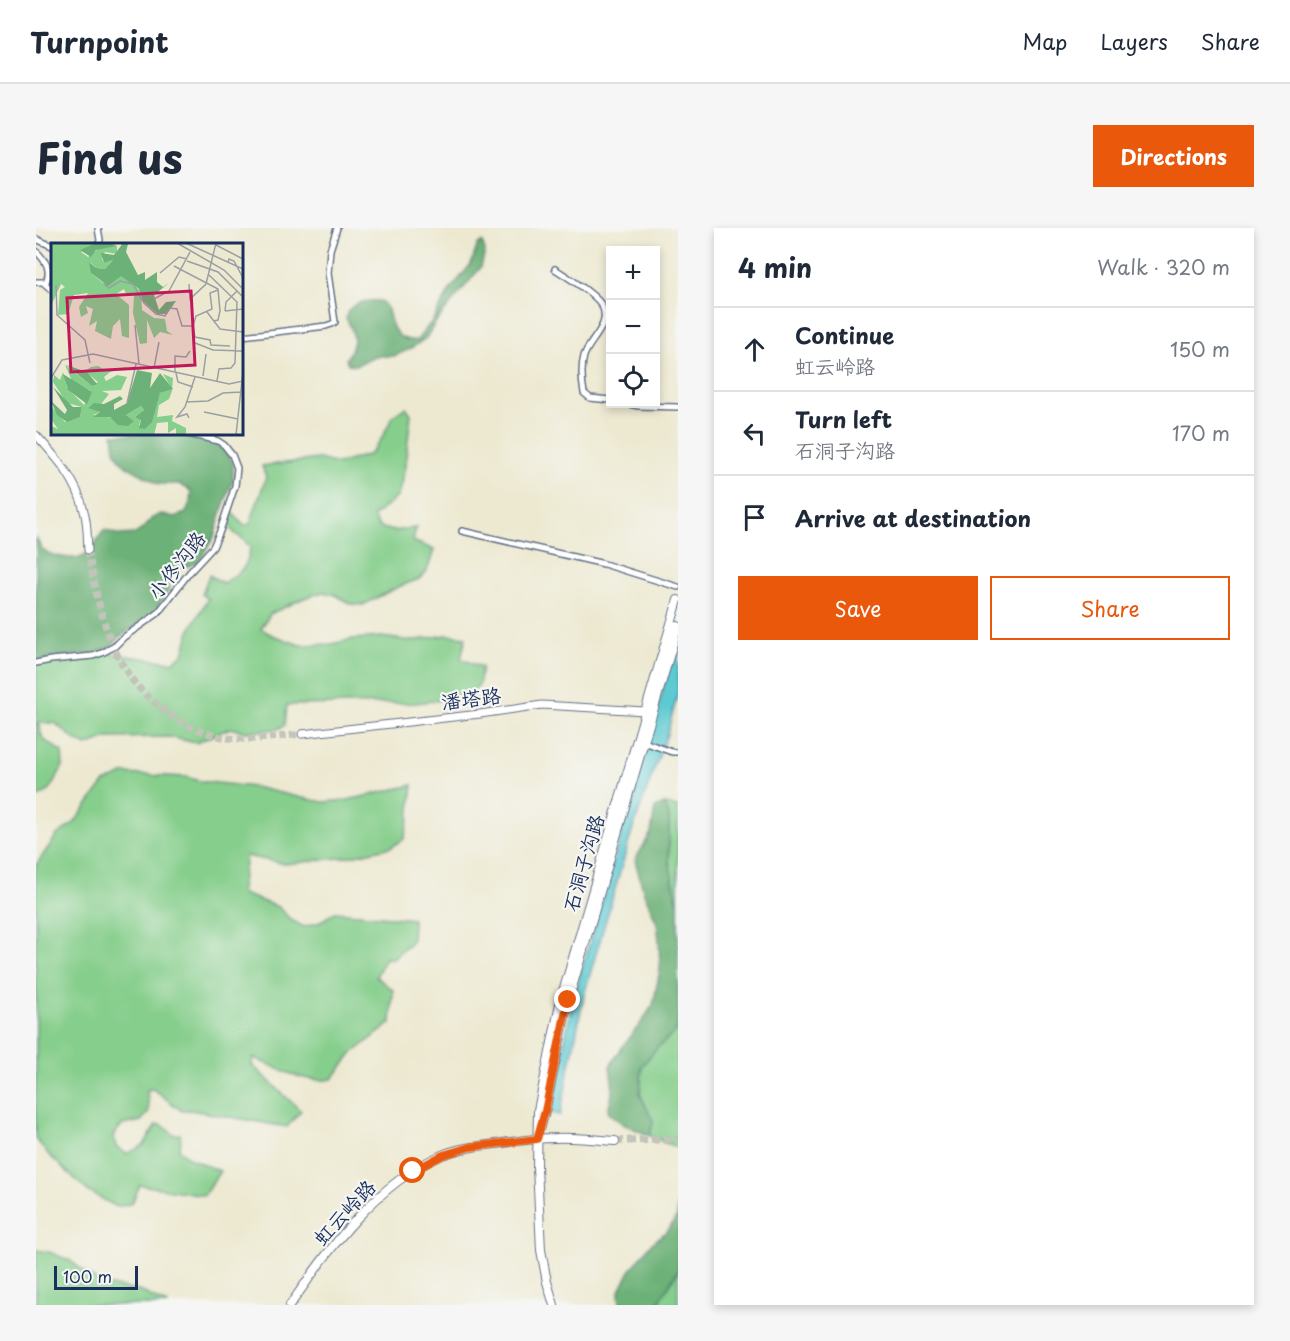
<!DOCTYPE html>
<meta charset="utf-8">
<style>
body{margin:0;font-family:"Playpen Sans","LXGW WenKai TC",sans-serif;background:#f6f6f7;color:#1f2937}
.controls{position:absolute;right:18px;top:18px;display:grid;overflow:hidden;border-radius:0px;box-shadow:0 3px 9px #0003}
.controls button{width:54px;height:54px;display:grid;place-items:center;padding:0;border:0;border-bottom:2px solid #e0e1e3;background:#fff;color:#1f2937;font:30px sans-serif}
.scale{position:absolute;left:18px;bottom:15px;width:84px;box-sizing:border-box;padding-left:6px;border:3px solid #1b2f5e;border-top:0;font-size:16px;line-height:21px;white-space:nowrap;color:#1b2f5e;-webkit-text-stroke:4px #f6f6f2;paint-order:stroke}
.stop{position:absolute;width:18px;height:18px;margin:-14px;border:4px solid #ea580c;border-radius:50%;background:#fff}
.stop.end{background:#ea580c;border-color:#fff;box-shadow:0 2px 6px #0008}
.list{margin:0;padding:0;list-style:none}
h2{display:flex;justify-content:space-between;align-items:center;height:78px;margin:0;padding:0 24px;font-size:26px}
h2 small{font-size:20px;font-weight:400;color:#747a83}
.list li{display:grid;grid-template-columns:39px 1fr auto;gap:18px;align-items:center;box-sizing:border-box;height:84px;padding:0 24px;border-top:2px solid #e0e1e3}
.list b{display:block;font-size:22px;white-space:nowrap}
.list p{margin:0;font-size:20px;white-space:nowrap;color:#747a83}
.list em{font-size:20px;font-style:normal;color:#747a83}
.actions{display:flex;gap:12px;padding:18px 24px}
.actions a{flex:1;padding:14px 0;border:2px solid #ea580c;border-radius:0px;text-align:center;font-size:21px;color:#ea580c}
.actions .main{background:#ea580c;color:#fff}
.icon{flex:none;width:33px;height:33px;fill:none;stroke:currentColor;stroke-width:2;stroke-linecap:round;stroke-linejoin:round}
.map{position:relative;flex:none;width:642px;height:1077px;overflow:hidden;border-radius:0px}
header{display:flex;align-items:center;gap:36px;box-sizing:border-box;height:84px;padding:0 30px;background:#fff;border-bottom:2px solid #e0e1e3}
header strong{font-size:28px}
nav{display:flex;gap:33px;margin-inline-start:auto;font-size:21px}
.intro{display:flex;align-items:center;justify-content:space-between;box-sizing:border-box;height:144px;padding:0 36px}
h1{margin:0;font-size:42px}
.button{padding:15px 27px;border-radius:0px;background:#ea580c;color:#fff;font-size:21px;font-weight:700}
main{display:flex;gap:36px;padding:0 36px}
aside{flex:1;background:#fff;border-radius:0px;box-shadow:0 3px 9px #0003}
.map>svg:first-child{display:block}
.green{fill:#85ce8b;stroke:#507e74;stroke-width:1.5}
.forest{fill:#6cb177;stroke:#44706a;stroke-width:1.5}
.water{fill:#5dcad2;stroke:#3c7c98;stroke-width:1.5}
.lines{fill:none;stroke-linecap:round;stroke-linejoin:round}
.tertiary-tunnel{stroke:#c3c4ba;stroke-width:7;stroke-dasharray:7 3.5;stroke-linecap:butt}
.secondary-tunnel{stroke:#c3c4ba;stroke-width:8;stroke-dasharray:8 4;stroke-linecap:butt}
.minor-casing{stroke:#647086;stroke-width:8}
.tertiary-casing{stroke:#647086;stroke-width:9}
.secondary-casing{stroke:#647086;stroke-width:10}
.minor{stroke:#fff;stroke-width:5}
.tertiary{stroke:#fff;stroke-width:7}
.secondary{stroke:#fff;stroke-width:8}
.route{stroke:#ea580c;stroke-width:8}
.labels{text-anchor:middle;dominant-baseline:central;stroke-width:4.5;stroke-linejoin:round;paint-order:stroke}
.street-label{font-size:20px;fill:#1b2f5e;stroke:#f6f6f2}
.inset-road{fill:none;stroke:#999fa3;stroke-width:1.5}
.view{fill:#c2185b;fill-opacity:0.15;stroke:#c2185b;stroke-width:3}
.inset-edge{fill:none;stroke:#1b2f5e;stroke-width:3}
</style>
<header>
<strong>Turnpoint</strong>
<nav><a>Map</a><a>Layers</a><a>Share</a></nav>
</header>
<div class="intro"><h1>Find us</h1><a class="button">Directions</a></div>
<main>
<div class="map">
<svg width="642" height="1077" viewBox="0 0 642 1077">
<rect width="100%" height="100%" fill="#f6f6f2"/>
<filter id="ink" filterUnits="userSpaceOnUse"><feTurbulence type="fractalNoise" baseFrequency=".0167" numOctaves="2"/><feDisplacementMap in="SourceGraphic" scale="12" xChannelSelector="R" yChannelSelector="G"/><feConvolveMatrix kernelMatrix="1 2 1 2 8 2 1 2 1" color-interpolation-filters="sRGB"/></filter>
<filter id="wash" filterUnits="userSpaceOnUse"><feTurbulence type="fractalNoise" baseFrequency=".008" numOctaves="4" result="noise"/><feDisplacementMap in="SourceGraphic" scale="24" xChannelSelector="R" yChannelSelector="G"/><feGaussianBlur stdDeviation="1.35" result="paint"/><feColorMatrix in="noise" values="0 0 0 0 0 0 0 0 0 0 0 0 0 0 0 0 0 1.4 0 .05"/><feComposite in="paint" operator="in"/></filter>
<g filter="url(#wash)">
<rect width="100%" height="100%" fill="#ede9d1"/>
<path class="green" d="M370 179 375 186 369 238 362 268 337 289 343 299 358 303 380 300 377 313 398 322 391 343 383 351 362 359 327 377 314 376 300 367 287 364 268 370 234 386 225 401 236 407 264 417 296 416 317 411 346 409 375 413 411 407 430 409 425 431 446 439 443 457 434 466 414 471 379 475 251 477 249 497 242 501 210 504 194 500 160 515 133 509 72 510 50 518 38 511 19 495H2L7 511 26 524 27 538 13 563 0 570V432L30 427 59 425 75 419 76 426 136 434 147 426 154 402 172 371 166 366 173 347 187 355C204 344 212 341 214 319 202 303 188 307 196 284L208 298 214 296 230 249 226 238 283 231 302 236 334 226 346 210 357 188Z
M87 546 151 549 163 553 218 559 266 570 287 574 312 572 377 557 373 590 368 611 355 619 311 629 249 636 210 628 205 662 206 666 242 679 255 692 268 699 282 695 299 684 377 691 376 713 356 731 349 730 340 749 357 762 355 795 317 825 296 851C266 856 243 840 217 830L216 837 265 883 251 899 154 882 146 883 117 861 111 862 113 884 105 893 86 897 77 907 80 919 91 926 108 917 120 897H126L138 907 144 906 145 913 143 922 155 931 184 943 168 967 104 957 96 975 81 979 53 964 12 926 0 911V637L21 607 38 595 68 555Z
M628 576 642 579V677L633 633V588Z
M642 796V920L614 908 617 893 604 866 606 838 620 821 637 806Z
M0 1022 13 1024 33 1032 65 1056 106 1064 132 1077H0Z
M642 1042V1077H621Z"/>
<path class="forest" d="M446 14 449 23 445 39 399 95 390 110 374 121 358 128H338L321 137 312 136 310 131C321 114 320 108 310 90 313 74 331 72 345 73 346 74 351 79 351 80 353 83 353 87 354 90 357 104 365 114 381 112L397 92 414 62 435 36 442 16Z
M77 206H145L154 210 174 213 187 219 197 235V252L187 279 178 309 164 332 158 336 146 340 134 347 133 361 126 373 115 388 86 407 75 419 59 425 30 427 0 432V308C2 312 3 318 6 321 14 328 38 333 47 328 57 323 62 310 68 302L83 307 99 306 109 299 116 290 125 286 138 289 150 285 154 274 155 263 143 256H123L92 239 85 233 79 222Z
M628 576 633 588V633L642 677V796L637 806 620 821 606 838 604 866 617 893 614 908 587 896 574 886 572 882 577 862 574 838 587 818 605 795 617 777 624 742 623 712 621 695 608 665 599 632 615 605 619 580Z
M642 960V1042L621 1077H584L583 1065 594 1043 615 1016 632 1002 641 989Z"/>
<path class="water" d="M642 410V465L631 506 596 603 548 767 524 887 515 885 536 775Z"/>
</g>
<g filter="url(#ink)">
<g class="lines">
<path class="tertiary-tunnel" d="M52 322C59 363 68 408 91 444 101 461 117 474 133 486 150 498 172 507 192 510 217 513 241 509 266 506"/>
<path class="secondary-tunnel" d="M579 913 642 911"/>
<defs>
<path id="minor" d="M62 0 64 12 63 16
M0 11 16 18
M0 23C9 32 16 41 10 54H0
M519 41C530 48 561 67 566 78 576 97 553 112 548 128 545 139 546 154 548 165L554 170 574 172
M8 55 16 62
M206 108 290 98 296 96 299 94 292 45 294 22 301 0
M593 176 602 178 642 179
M426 303 568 336 642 359
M0 435 15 432 57 428 66 425 79 418 88 409 121 386 153 345 177 319 184 303 199 258 201 240 196 227 188 217 182 213 153 206
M608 514 636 524H642"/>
<path id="tertiary" d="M0 207C21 230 41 252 48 283 52 296 51 309 52 322
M266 506 444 486 506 477 609 483"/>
<path id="secondary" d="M505 898 509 883 532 773 642 398
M254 1077C295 1019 338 957 406 927 423 920 442 918 460 916 480 913 500 910 520 910 539 909 560 912 579 913
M518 1077 511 1054 505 1022 501 939 502 882 525 771 642 372"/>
</defs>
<use href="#minor" class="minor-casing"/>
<use href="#tertiary" class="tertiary-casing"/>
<use href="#secondary" class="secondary-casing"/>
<use href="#minor" class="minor"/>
<use href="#tertiary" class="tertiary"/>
<use href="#secondary" class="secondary"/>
</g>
</g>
<g class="lines" filter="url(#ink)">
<path class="route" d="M377 943 407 927 434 919 501 911 509 883 532 772"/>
</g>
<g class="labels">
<g class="street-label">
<text transform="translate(140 337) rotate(-52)">小佟沟路</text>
<text transform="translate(435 470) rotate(-7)">潘塔路</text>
<text transform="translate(547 635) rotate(-74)">石洞子沟路</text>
<text transform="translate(308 984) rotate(-47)">虹云岭路</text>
</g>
</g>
<g transform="translate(15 15)">
<rect width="192" height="192" fill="#ede9d1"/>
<path d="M0 0H45L30 9 37 14 47 6 66 3V11L54 9 51 16 53 20 62 17 54 26 45 25 39 19 41 31 52 40 70 32 81 40 90 49 91 67 103 75 114 76 116 88 122 92 109 89 103 95 96 77V100L89 101 82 70 83 52 76 53 73 46 65 51 78 62V95L71 93 69 76 62 83 60 96 44 88 46 78 38 83 42 66 35 63 37 70 30 74 28 64 37 50 23 52 17 71 7 72 9 47 14 44 10 41 0 63ZM14 122 41 143 47 139 34 128 40 124 47 123 54 127 78 124 59 129 53 134 55 138 66 132 76 134 70 147 51 148 58 151 50 161 37 164 47 166 48 170 42 172 83 178 75 172 90 163 93 167 84 174 90 176 88 182 94 186 109 150 121 146 112 131 122 135 121 148 118 156 108 162 106 174 122 172 121 178 135 185V192H125V185L117 190V179L106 180 103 192 0 191V183L7 186 0 176V163L14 179 29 174 31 164 16 160 2 139 3 132 9 137 12 129 16 145 33 162 40 148 21 138Z" fill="#85ce8b"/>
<path d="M45 0H59L66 3 45 7 40 14 29 7ZM72 0 77 1 75 9 87 32 94 29V37L106 29V39L112 44 118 40 103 52 108 67 115 59 125 58 116 71H106L92 58 88 46 70 33 57 43 40 30 38 19 45 25 54 26 62 17 53 20 50 10 63 12ZM15 122 36 129 46 141 41 143ZM86 127 101 130 99 145 109 130 122 146 109 150 101 179 94 186 88 185 90 177 84 174 93 167 90 163 75 172 83 178 77 183 67 182 59 174H42L49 169 37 165 43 160 53 161 69 153 72 156 63 161V167L76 160ZM12 131 41 149 36 161 17 147ZM2 144 22 164H31L29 174 16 179 6 172 0 158 14 171 16 167Z" fill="#6cb177"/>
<path class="inset-road" d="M126 0 173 27 192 46M135 0 192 26M165 2 192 16M136 18 167 29 192 54M177 19 178 16 183 18 192 35M123 23 167 46 169 68 167 77 162 78M109 30 128 14 136 16M158 32 186 59 184 120 180 125 168 126 166 138M53 41 58 45 69 38 82 41 93 60 105 71 114 73 119 65 126 66 131 83H142L145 73 161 66 159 50 167 47M138 41 139 56 155 41 165 0M5 42 6 72 34 97 39 120M103 56 118 48 139 9M174 68 175 59 186 48M174 68 192 66M156 69 169 86 192 89M84 82 88 121M142 83 144 94 159 97 160 102 179 103M144 100 162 107 192 108M103 125 108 99M124 129V113L135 114 139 108M125 130 127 139 142 144M152 133 155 111M0 135 11 117 42 111 178 141 192 138M135 159 157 158 172 150 190 149M76 160 85 121M153 169 187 176M138 175 136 171 126 174 134 164 144 134M185 192 192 128"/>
<path class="view" d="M140 48 144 122 20 129 16 55Z"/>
<rect width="192" height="192" class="inset-edge"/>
</g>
</svg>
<div class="controls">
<button>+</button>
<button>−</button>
<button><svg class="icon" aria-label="locate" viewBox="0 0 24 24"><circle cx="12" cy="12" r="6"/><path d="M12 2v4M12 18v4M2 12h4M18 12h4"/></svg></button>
</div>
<div class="scale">100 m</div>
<div class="stop" style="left:377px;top:943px"></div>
<div class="stop end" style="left:532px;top:772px"></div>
</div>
<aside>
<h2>4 min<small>Walk · 320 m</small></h2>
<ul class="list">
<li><svg class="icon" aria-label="ahead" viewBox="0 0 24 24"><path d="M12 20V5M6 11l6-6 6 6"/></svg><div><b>Continue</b><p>虹云岭路</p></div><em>150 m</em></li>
<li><svg class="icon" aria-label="left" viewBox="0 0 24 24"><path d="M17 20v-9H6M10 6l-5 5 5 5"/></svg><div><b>Turn left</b><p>石洞子沟路</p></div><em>170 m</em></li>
<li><svg class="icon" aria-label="arrive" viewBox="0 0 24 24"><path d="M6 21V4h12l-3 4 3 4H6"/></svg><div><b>Arrive at destination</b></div></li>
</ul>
<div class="actions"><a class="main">Save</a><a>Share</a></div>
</aside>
</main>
